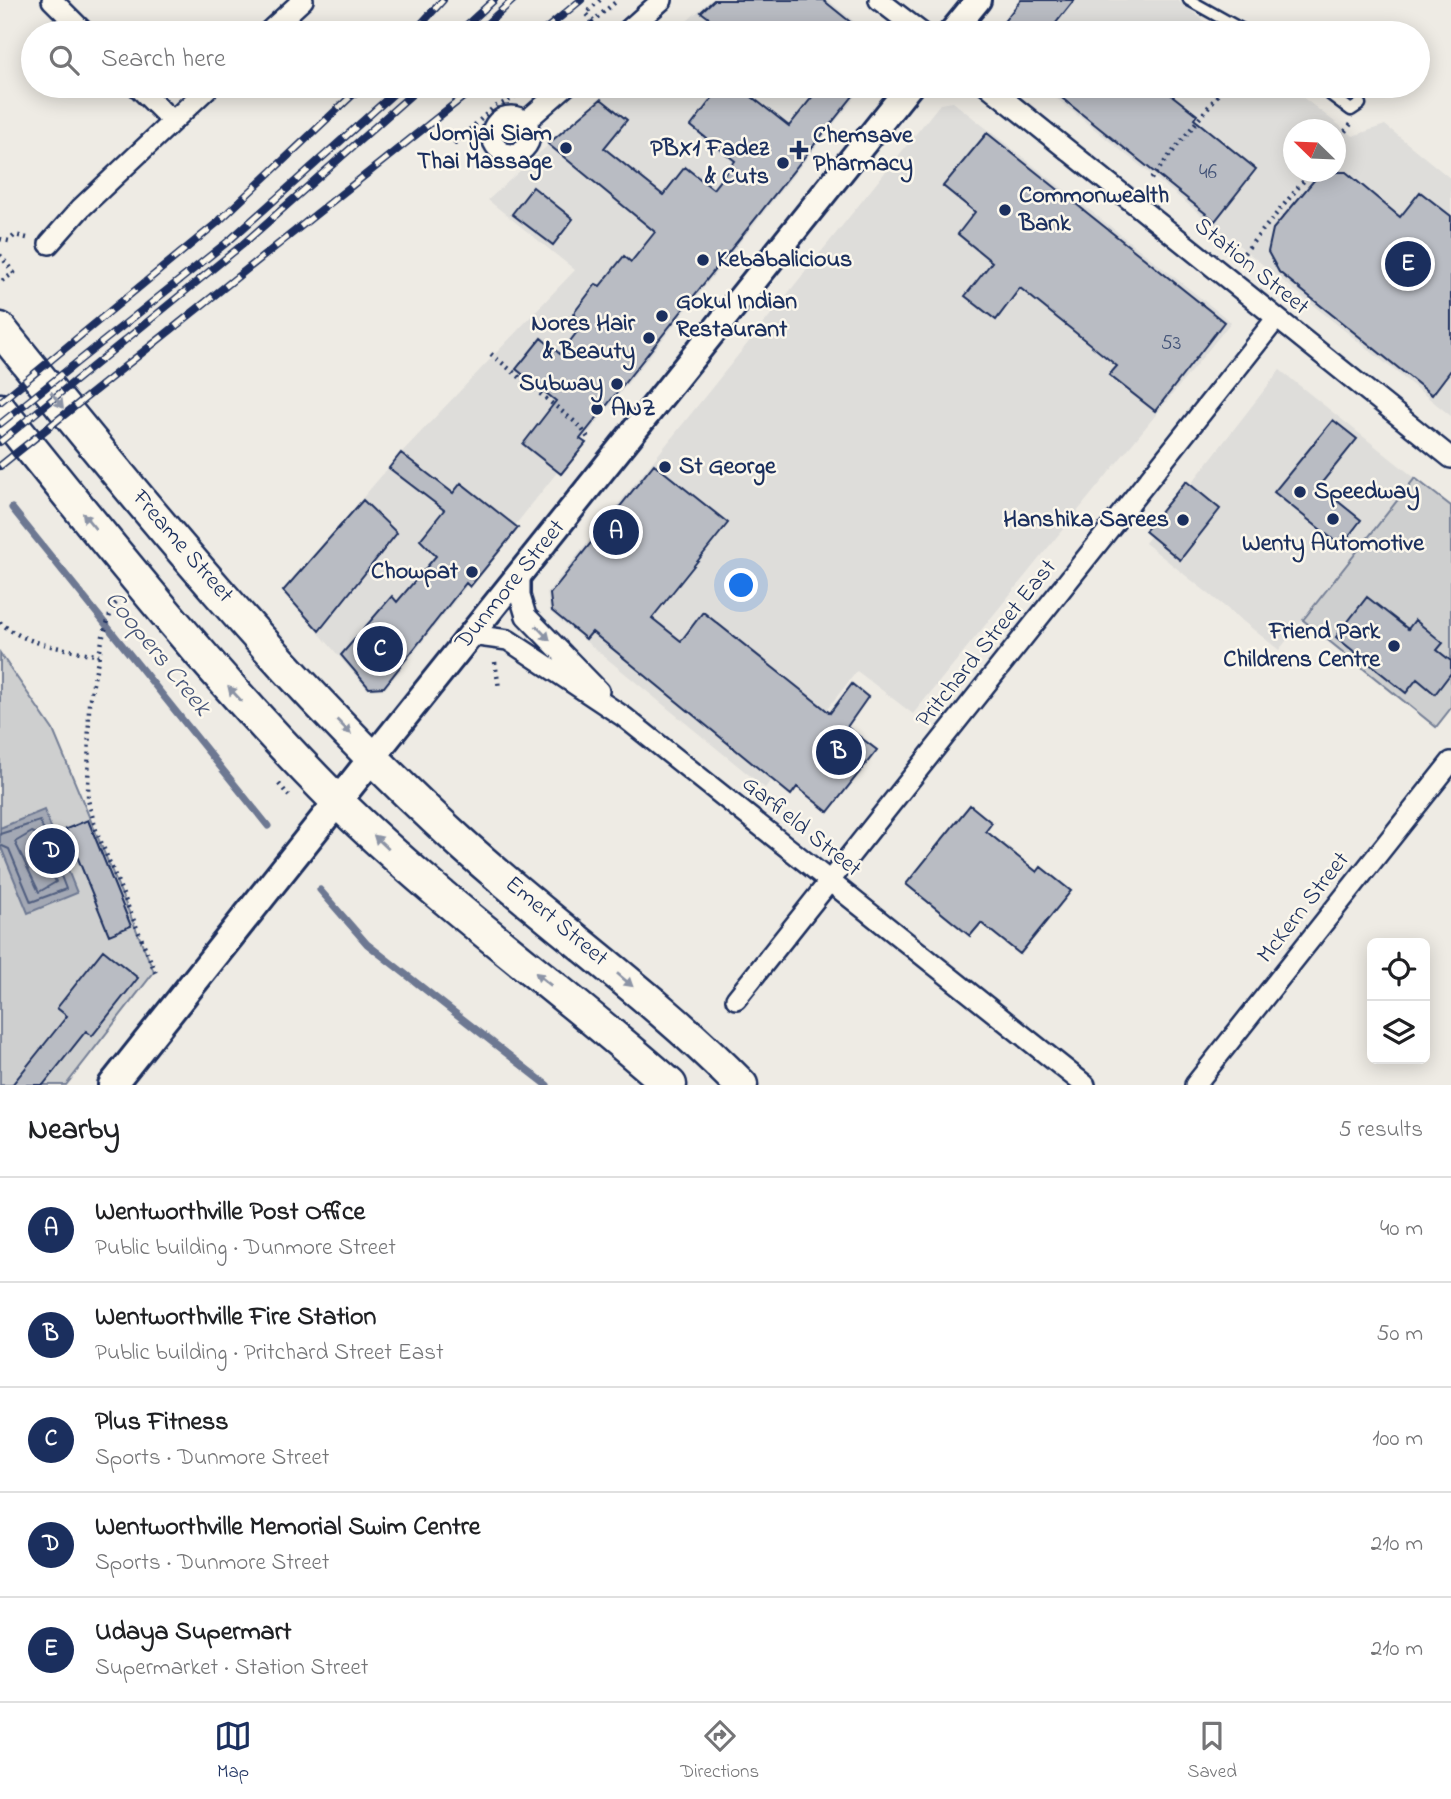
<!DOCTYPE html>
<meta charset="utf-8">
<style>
body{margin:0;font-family:"Indie Flower",sans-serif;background:#f6f6f6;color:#202124}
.controls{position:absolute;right:21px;bottom:21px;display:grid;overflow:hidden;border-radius:10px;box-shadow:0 4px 18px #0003}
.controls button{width:63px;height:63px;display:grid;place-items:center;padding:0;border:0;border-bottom:2px solid #e0e0e0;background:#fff;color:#202124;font:35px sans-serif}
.compass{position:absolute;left:1283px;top:119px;width:63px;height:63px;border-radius:50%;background:#fff;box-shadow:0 4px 18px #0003;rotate:293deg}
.you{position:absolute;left:742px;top:586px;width:24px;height:24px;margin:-18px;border:5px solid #fff;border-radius:50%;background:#1a73e8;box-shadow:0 0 0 10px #1a73e833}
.badge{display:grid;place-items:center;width:46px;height:46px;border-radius:50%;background:#1b2f5e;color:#fff;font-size:23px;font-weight:700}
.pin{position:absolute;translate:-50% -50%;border:4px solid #fff;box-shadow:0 2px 7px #0006}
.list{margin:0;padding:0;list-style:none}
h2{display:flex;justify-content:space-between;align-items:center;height:91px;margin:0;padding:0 28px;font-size:30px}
h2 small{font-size:23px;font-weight:400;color:#757577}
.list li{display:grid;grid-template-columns:46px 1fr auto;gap:21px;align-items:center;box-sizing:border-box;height:105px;padding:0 28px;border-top:2px solid #e0e0e0}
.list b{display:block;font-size:26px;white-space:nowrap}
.list p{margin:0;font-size:23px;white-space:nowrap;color:#757577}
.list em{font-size:23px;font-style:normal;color:#757577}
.icon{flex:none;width:38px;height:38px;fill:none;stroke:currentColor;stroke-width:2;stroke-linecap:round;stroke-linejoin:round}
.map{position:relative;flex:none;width:1451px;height:1085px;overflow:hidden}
.search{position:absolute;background:#fff;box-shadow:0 4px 18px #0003;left:21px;right:21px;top:21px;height:77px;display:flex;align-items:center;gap:18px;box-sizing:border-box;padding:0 24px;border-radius:38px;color:#757577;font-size:26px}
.sheet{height:616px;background:#fff}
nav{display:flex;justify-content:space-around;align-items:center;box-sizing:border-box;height:98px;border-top:2px solid #e0e0e0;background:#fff;font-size:19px;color:#757577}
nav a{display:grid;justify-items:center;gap:4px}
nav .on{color:#1b2f5e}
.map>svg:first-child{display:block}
.built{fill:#deddda;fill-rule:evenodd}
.green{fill:#cecfcf;stroke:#747f96;stroke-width:2}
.water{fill:#a3a8b4;stroke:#6d7892;stroke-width:2}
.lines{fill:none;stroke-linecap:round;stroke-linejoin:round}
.shore{stroke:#515f80;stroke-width:2}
.stream{stroke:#6d7892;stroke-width:7}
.building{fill:#b9bcc3;stroke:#1b2f5e;stroke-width:2}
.service-casing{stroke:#1b2f5e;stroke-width:15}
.minor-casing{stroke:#1b2f5e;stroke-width:24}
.tertiary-casing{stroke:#1b2f5e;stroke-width:30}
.secondary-casing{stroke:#1b2f5e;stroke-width:32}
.trunk-casing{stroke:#1b2f5e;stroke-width:37}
.path{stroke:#1b2f5e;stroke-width:4.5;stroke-dasharray:2 5;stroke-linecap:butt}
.service{stroke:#fbf7ec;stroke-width:10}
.minor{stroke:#fbf7ec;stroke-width:19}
.tertiary{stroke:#fbf7ec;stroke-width:24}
.secondary{stroke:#fbf7ec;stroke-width:26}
.trunk{stroke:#fbf7ec;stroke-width:32}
.rail-casing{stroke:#1b2f5e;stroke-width:8}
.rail{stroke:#fbf7ec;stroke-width:5;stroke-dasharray:16;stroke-linecap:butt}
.oneway{fill:#8b93a5}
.poi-dot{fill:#1b2f5e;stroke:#fbf7ec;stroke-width:2.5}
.labels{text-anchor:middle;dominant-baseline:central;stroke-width:5;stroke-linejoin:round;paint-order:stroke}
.number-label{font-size:21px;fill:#425277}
.poi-label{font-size:24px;font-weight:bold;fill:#1b2f5e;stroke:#fbf7ec;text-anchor:end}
.street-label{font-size:24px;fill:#1b2f5e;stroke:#fbf7ec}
.water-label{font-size:26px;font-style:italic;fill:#445378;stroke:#fbf7ec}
</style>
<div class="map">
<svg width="1451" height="1085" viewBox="0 0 1451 1085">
<rect width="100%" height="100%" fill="#eeebe4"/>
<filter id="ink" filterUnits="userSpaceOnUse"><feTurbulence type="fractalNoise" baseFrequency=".0143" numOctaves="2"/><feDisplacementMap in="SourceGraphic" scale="14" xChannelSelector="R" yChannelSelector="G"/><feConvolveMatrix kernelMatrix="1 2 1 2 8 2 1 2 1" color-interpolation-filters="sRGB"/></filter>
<g filter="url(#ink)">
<path class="built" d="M711 0H828L868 33H673Z
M1019 0H1177L1220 33H993Z
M613 86H864L385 689 368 690 283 591 401 453 575 270 488 200Z
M1041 86H1288L1353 136 1385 125 1451 179V416ZM1294 130H1336V172H1294Z
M953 102 1231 322 913 714 857 671 765 788 550 612 547 593 940 104Z
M1280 370 1415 478 1279 650 1145 543Z"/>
<path class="green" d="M1415 478 1451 506V708L1436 727 1303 620Z
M0 653 53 730 154 972 66 1085H0Z"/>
<path class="water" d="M44 810 77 893 28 913 0 845V828Z"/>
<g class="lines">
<path class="shore" d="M32 832 36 834 56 882 39 892 15 842Z
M0 834 40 821 66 889 31 902 9 849 0 845"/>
<path class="stream" d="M12 508 268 826
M320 890 367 944 547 1085"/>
</g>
<path class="building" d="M714 0H823L864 33H729L701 12Z
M1021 0H1074L1048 33H995Z
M698 86H738L789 126 821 86H861L580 439 586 443 561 474 523 444 556 401 516 369 541 338 560 354 584 323 573 314 596 284 600 286 624 256 631 262 655 232 548 144 601 99 627 120 604 148 663 195 685 167 713 189 735 161 691 126 713 97Z
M1047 86H1160L1197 115 1194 119 1256 169 1215 221Z
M987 133 1224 322 1155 411 1109 375 1117 366 1020 288 996 320 965 296 992 262 958 234 975 212 943 186Z
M1321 172H1346L1400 217 1420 192 1451 216V370L1432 395 1279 272 1268 252 1273 229Z
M533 187 573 219 553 245 512 214Z
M1333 420 1357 439 1319 486 1361 520 1341 546 1274 492Z
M401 453 453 493 461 483 518 528 470 587 466 583 384 687 369 688 341 655 392 596 397 602 436 556 420 540 444 510 389 468Z
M654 464 728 523 652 618 681 641 703 612 830 713 852 684 868 697 847 727 877 750 828 812 797 787 791 795 592 632 586 639 552 611 550 594Z
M1186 481 1220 509 1180 560 1145 531Z
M363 500 397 533 319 631 283 591Z
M1367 597 1408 629 1415 620 1443 643 1437 650 1451 661V673L1435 694 1417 679 1406 693 1336 637Z
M970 805 992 823 986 831 1037 872 1041 867 1071 891 1020 954 981 923 970 936 906 884Z
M88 820 131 926 109 935 66 829Z
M103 950 138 978 92 1036 86 1031 43 1085H12L67 1016 57 1008Z"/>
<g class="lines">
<defs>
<path id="service" d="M1189 0 1248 33
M1319 86 1351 110 1360 104"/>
<path id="minor" d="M52 0 85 33
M879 0 922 33
M267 33 303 0
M625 33 662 0
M137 86 172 121
M988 86 1451 458
M492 135a19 19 0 1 1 38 0a19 19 0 1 1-38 0Z
M525 122 566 86
M49 244 80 209 210 86
M520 573V596L526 616 599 691
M471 635 508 640 624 717 1085 1085
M736 999 1276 319
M1195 1085 1451 762"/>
<path id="tertiary" d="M951 33 978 0
M373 757 910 86"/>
<path id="secondary" d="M112 1085 373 757"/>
<path id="trunk" d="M0 329C141 504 292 689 459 841 551 925 654 996 741 1085
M0 410C108 544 214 678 336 800 440 903 561 988 670 1085"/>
</defs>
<use href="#service" class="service-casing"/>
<use href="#minor" class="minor-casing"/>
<use href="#tertiary" class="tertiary-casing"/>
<use href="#secondary" class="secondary-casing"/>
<use href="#trunk" class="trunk-casing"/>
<path class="path" d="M600 0 586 13 593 21 618 0
M580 33 593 21
M1336 142 1351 124
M454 144 493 108 512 99 525 86
M1151 179 1225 86
M0 239 9 241 15 235 31 239
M1244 253 1311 172
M0 255 14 273 0 282
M491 354 580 426 590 441
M121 598 113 606 103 636 89 703 88 800 96 830 157 976
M0 622C25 646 67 648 99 656
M495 662 499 688
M279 784 289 796"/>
<use href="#service" class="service"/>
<use href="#minor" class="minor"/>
<use href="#tertiary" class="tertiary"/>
<use href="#secondary" class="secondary"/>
<use href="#trunk" class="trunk"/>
<defs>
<path id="rail" d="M413 33 443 0
M458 33 494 0
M477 33 513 0
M541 33 581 0
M0 402 218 222 362 86
M0 424 231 239 402 86
M0 442 242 245 421 86
M0 466 477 86"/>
</defs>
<use href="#rail" class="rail-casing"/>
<use href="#rail" class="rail"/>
</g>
<defs><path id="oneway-solid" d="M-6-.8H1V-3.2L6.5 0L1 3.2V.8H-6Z" transform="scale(1.75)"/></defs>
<g class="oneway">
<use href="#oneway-solid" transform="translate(57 400) rotate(52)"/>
<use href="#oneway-solid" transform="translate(89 521) rotate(-129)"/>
<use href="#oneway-solid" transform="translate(543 633) rotate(46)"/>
<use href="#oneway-solid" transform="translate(235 694) rotate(-133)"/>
<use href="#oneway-solid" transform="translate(344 727) rotate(45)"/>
<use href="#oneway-solid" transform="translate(381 842) rotate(-137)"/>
<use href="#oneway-solid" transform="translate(543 979) rotate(-141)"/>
<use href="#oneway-solid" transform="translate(625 980) rotate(40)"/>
</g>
</g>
<g class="poi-dot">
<circle cx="566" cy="148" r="7"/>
<path d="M795.5 139.5h7v7h7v7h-7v7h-7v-7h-7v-7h7z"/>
<circle cx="783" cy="163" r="7"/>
<circle cx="1005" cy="210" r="7"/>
<circle cx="703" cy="260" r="7"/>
<circle cx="662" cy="316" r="7"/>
<circle cx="649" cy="338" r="7"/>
<circle cx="617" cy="384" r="7"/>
<circle cx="597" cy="409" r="7"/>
<circle cx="665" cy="467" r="7"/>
<circle cx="1300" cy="492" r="7"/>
<circle cx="1333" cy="519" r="7"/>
<circle cx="1183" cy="520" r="7"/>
<circle cx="472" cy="572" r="7"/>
<circle cx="1394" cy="646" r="7"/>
</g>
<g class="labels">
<g class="number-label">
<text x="1208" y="173">46</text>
<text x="1171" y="344">53</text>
</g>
<g class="poi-label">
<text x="552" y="134">Jomjai Siam<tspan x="552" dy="28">Thai Massage</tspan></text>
<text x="813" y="136" text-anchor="start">Chemsave<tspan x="813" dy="28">Pharmacy</tspan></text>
<text x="769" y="149">PBX1 Fadez<tspan x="769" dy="28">&amp; Cuts</tspan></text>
<text x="1019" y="196" text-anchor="start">Commonwealth<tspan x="1019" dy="28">Bank</tspan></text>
<text x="717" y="260" text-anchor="start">Kebabalicious</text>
<text x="676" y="302" text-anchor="start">Gokul Indian<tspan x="676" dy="28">Restaurant</tspan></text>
<text x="635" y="324">Nores Hair<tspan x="635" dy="28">&amp; Beauty</tspan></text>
<text x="603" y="384">Subway</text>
<text x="611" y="409" text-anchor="start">ANZ</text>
<text x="679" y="467" text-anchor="start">St George</text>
<text x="1314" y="492" text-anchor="start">Speedway</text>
<text x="1169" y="520">Hanshika Sarees</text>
<text x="1333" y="544" text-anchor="middle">Wenty Automotive</text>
<text x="458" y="572">Chowpat</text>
<text x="1380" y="632">Friend Park<tspan x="1380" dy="28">Childrens Centre</tspan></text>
</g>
<g class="street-label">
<text transform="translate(1251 267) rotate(39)">Station Street</text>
<text transform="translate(182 547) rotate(49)">Freame Street</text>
<text transform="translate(511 585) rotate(-51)">Dunmore Street</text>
<text transform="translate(987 644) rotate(-51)">Pritchard Street East</text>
<text transform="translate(801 827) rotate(39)">Garfield Street</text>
<text transform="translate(1304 908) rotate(-52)">McKern Street</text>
<text transform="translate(556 922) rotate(40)">Emert Street</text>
</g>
<g class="water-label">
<text transform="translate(157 654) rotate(51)">Coopers Creek</text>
</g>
</g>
</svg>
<div class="controls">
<button><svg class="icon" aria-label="locate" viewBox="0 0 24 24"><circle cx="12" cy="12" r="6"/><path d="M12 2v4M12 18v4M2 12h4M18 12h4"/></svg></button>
<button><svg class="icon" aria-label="layers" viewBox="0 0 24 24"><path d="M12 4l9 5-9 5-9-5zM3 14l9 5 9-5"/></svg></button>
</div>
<svg class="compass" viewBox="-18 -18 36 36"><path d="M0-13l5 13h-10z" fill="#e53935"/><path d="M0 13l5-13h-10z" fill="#757577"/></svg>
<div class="you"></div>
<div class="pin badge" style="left:616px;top:532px">A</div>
<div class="pin badge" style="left:839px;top:752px">B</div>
<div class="pin badge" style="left:380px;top:649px">C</div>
<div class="pin badge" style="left:52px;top:851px">D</div>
<div class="pin badge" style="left:1408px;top:264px">E</div>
<div class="search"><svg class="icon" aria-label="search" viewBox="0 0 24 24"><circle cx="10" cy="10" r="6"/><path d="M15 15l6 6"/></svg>Search here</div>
</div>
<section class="sheet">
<h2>Nearby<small>5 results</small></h2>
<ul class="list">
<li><span class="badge">A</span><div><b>Wentworthville Post Office</b><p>Public building · Dunmore Street</p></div><em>40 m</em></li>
<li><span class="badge">B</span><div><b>Wentworthville Fire Station</b><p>Public building · Pritchard Street East</p></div><em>50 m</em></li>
<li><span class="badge">C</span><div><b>Plus Fitness</b><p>Sports · Dunmore Street</p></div><em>100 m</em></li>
<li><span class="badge">D</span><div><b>Wentworthville Memorial Swim Centre</b><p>Sports · Dunmore Street</p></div><em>210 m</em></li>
<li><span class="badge">E</span><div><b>Udaya Supermart</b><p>Supermarket · Station Street</p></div><em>210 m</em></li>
</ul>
</section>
<nav>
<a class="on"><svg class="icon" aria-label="map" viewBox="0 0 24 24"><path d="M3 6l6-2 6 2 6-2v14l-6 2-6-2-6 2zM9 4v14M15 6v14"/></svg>Map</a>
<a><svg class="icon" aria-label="directions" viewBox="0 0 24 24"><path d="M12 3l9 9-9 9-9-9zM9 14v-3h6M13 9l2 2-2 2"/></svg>Directions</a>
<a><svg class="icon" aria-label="saved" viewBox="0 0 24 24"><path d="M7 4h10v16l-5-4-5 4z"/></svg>Saved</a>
</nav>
